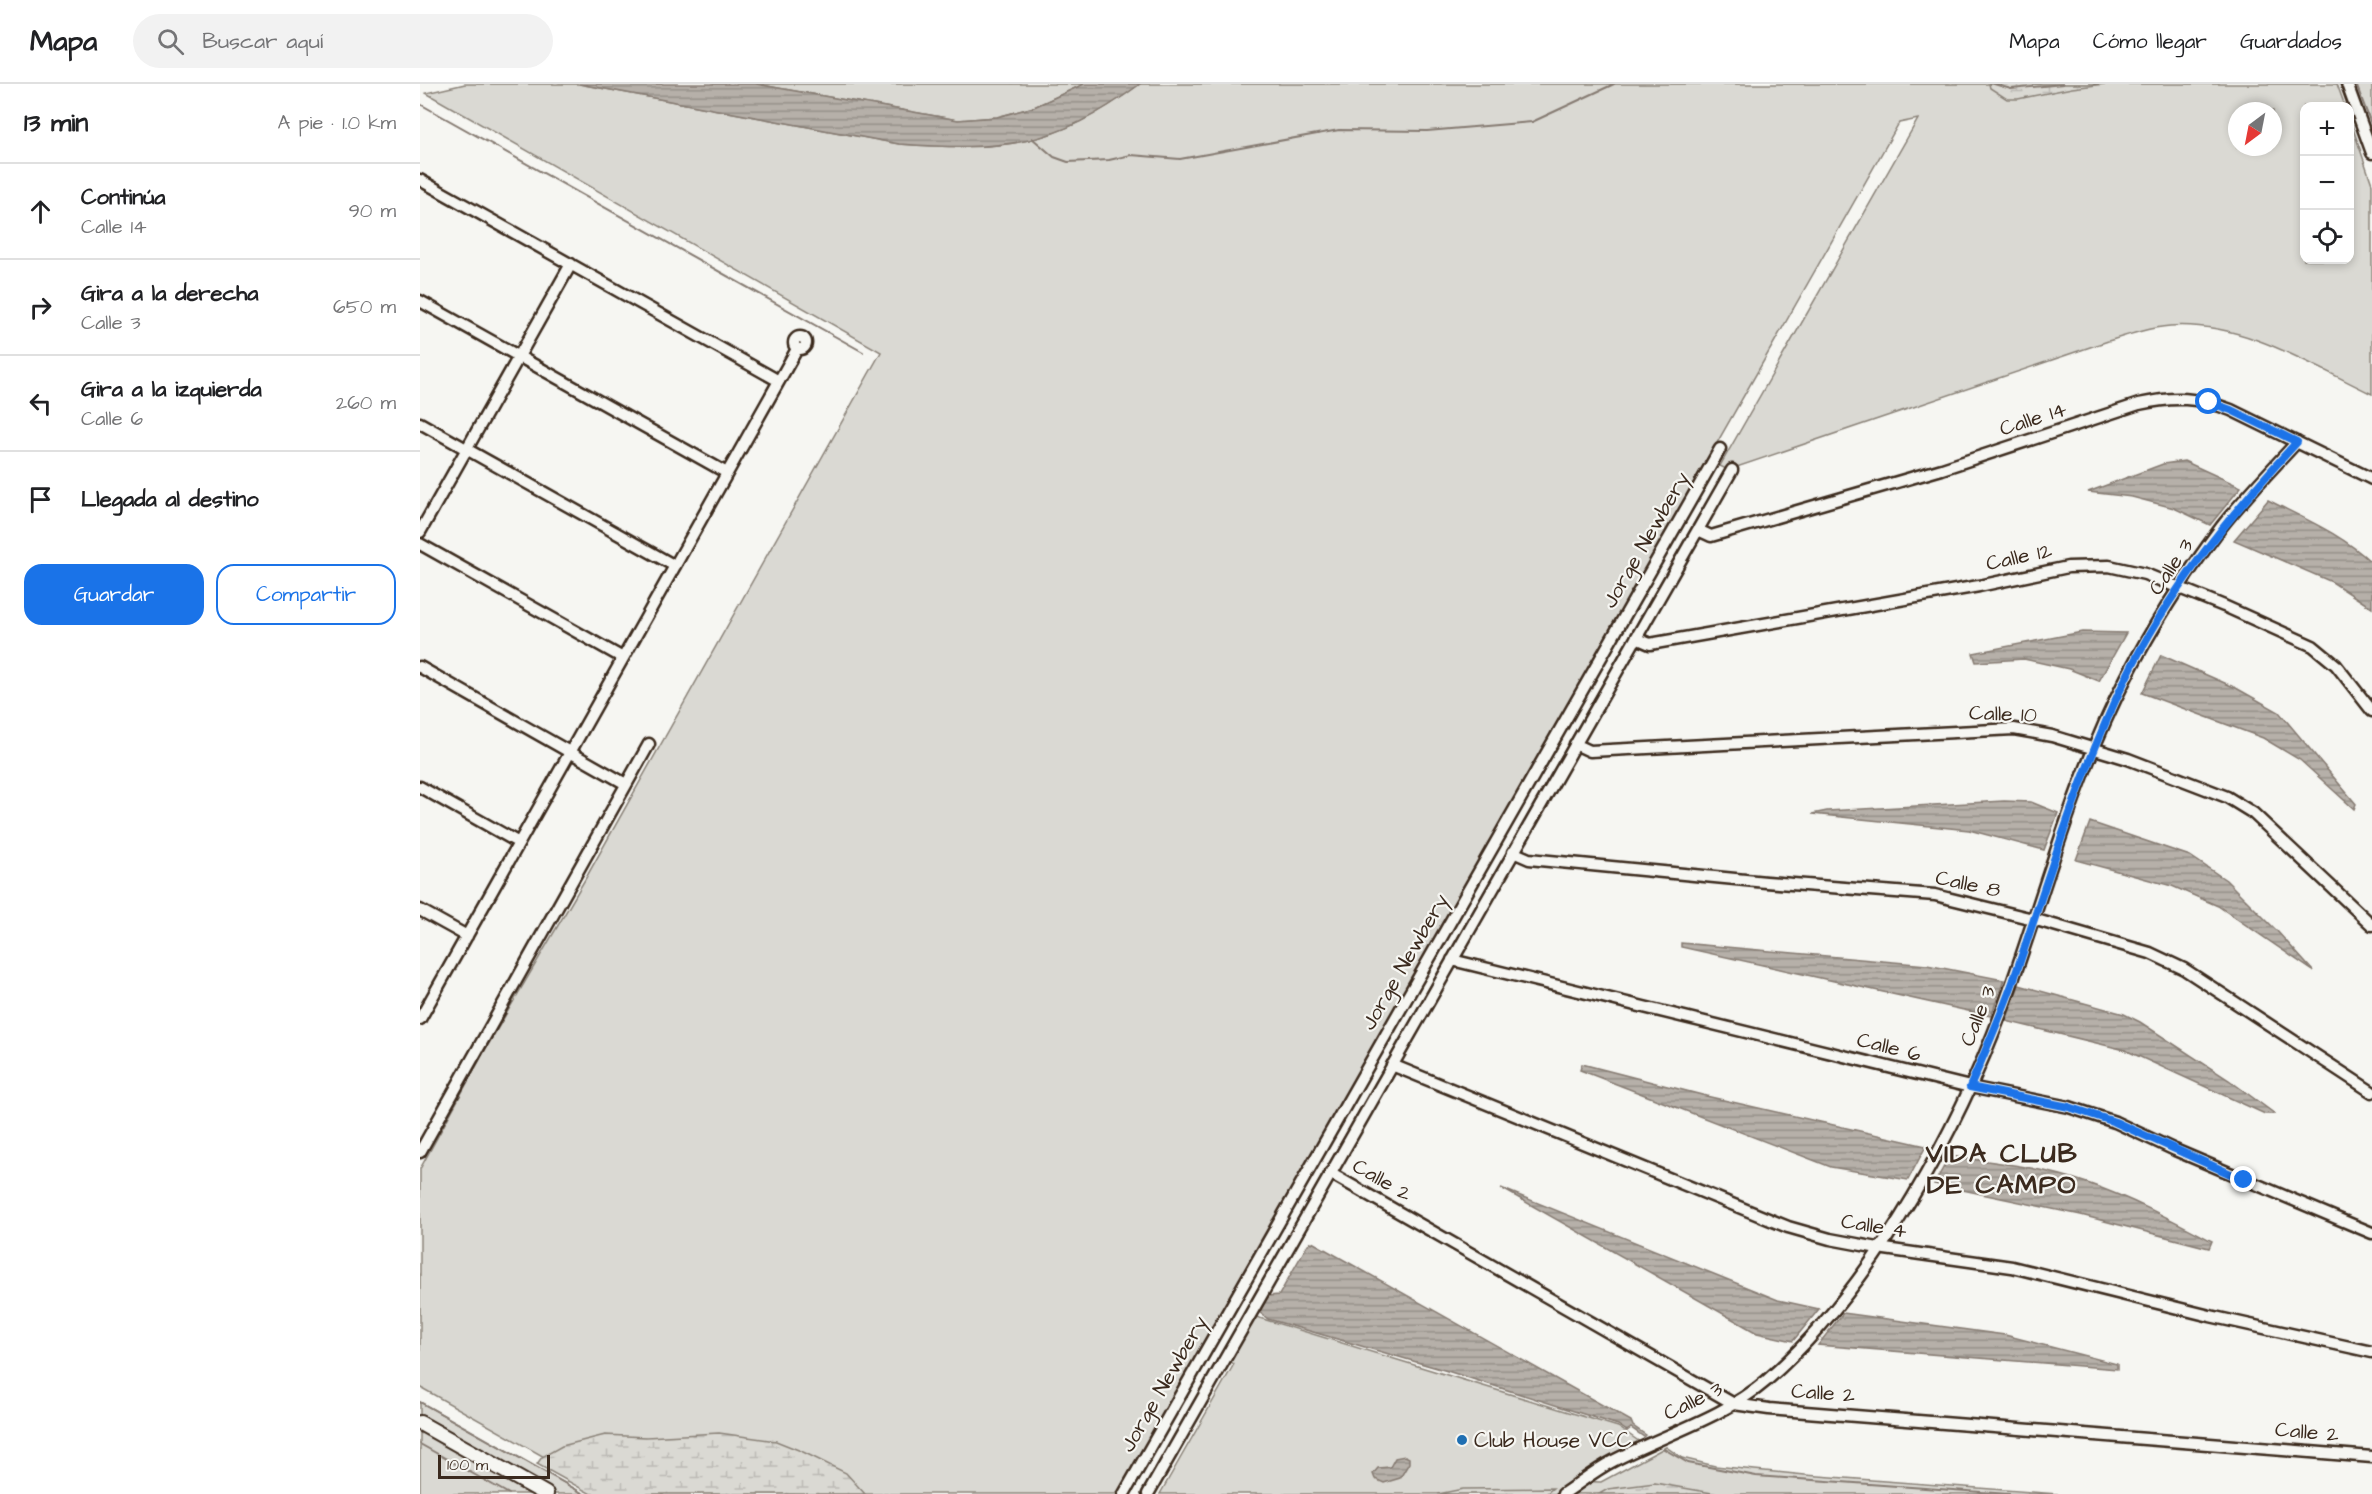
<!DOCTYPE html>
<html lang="es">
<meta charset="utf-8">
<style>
body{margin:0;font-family:"Architects Daughter",sans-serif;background:#f2f2f2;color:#202124}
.controls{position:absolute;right:18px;top:18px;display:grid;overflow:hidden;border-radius:12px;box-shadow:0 3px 9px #0003}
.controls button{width:54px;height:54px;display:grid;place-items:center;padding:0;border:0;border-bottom:2px solid #e0e0e0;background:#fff;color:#202124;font:30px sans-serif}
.compass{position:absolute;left:1808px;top:18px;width:54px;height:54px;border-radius:50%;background:#fff;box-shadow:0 3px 9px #0003;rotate:212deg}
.scale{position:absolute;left:18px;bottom:15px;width:112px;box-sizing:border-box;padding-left:6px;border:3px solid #3b2a1e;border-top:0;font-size:16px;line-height:21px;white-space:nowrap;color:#3b2a1e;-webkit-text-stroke:4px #f6f6f2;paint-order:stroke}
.stop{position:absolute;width:18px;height:18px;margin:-14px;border:4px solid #1a73e8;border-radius:50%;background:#fff}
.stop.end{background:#1a73e8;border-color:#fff;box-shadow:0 2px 6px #0008}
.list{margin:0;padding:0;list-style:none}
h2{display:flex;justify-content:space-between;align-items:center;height:78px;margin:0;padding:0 24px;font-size:26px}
h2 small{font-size:20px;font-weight:400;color:#757577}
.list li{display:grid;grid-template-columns:39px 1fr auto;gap:18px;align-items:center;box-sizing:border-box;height:96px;padding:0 24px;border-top:2px solid #e0e0e0}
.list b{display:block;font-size:22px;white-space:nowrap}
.list p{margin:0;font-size:20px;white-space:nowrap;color:#757577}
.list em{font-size:20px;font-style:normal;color:#757577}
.actions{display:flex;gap:12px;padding:18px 24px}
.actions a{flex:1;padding:14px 0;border:2px solid #1a73e8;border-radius:18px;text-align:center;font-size:21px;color:#1a73e8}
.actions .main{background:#1a73e8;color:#fff}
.icon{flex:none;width:33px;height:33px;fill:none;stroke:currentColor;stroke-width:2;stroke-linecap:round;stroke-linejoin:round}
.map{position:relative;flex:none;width:1952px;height:1410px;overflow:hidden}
header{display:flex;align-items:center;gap:36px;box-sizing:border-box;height:84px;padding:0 30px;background:#fff;border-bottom:2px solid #e0e0e0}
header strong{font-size:28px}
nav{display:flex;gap:33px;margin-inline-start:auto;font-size:21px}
.search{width:420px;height:54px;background:#f2f2f2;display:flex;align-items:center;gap:15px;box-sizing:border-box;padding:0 21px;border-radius:33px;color:#757577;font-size:22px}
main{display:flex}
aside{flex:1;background:#fff}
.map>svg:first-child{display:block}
.green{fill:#dad9d3;stroke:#8a8278;stroke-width:1.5;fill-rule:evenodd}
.wetland{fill:url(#wetland-marsh);stroke:#8a8278;stroke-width:1.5}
.water{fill:url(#water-rules);stroke:#857a71;stroke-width:1.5}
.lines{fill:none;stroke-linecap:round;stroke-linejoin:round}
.stream{stroke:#857a71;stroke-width:2}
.minor-casing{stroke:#3b2a1e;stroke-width:15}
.major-casing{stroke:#3b2a1e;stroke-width:18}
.minor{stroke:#f6f6f2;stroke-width:10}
.major{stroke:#f6f6f2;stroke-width:14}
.route{stroke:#1a73e8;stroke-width:8}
.poi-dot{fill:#1f6fb2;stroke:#f6f6f2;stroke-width:2}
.labels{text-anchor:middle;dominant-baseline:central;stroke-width:4.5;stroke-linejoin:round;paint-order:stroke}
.street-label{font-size:21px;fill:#3b2a1e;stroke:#f6f6f2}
.poi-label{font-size:21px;fill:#3b2a1e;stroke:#f6f6f2;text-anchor:start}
.district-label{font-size:27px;font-weight:bold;letter-spacing:1.5px;fill:#3b2a1e;stroke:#f6f6f2}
</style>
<header>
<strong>Mapa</strong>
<div class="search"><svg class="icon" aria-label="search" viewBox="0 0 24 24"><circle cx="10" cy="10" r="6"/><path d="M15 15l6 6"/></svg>Buscar aquí</div>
<nav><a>Mapa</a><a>Cómo llegar</a><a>Guardados</a></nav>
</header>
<main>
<aside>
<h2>13 min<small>A pie · 1.0 km</small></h2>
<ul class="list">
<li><svg class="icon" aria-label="ahead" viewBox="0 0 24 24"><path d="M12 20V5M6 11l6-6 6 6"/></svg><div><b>Continúa</b><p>Calle 14</p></div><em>90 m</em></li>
<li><svg class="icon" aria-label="right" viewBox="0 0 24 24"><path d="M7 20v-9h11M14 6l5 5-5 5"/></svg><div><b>Gira a la derecha</b><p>Calle 3</p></div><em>650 m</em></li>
<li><svg class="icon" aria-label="left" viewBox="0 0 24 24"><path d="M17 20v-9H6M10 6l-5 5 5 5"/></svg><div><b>Gira a la izquierda</b><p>Calle 6</p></div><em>260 m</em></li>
<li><svg class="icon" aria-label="arrive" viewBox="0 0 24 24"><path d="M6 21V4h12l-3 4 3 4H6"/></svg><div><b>Llegada al destino</b></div></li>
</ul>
<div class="actions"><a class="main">Guardar</a><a>Compartir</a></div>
</aside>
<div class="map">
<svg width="1952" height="1410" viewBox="0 0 1952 1410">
<defs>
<pattern id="wetland-marsh" width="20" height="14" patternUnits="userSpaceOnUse" patternTransform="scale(1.5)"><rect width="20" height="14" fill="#dad9d3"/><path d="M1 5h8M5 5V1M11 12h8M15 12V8" fill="none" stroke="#bcbab5"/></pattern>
<pattern id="water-rules" width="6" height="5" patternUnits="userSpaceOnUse" patternTransform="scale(1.5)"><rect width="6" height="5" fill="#b6b0a9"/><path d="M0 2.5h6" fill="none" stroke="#958f89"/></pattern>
</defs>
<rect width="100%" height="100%" fill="#f6f6f2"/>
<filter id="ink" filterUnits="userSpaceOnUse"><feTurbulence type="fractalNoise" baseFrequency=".0167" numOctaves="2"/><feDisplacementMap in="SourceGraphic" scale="12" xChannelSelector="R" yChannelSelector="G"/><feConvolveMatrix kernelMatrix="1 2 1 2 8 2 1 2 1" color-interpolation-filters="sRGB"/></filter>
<g filter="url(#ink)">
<path class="green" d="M45 0H159L479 60C583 67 634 64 720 0H1917L1925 22H1884V176H1930V36L1952 100V310C1889 280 1823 237 1750 242 1726 244 1702 253 1679 260L1308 386 1300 382 1498 35 1479 39 699 1410H190L0 1303V1085L68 961 167 792 461 268 6 9ZM1817 27H1853V63H1817Z
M336 0H664L614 23 577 33 538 36Z
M1927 0H1952V69Z
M833 1232 1198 1343 1220 1358 1195 1369 1153 1397 1181 1398 1246 1363 1262 1374 1295 1382 1385 1391 1638 1410H740L814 1280 808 1276Z
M0 1318 164 1410H0Z"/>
<path class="wetland" d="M1569 0H1685L1652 4 1598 15H1587L1570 4Z
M299 1349 356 1357 381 1367 426 1389 445 1410H171L117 1380 122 1373 142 1362 185 1351 226 1353Z
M1235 1399 1298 1410H1179L1188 1405Z
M1133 1404 1126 1410H1018L1043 1405Z"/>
<path class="water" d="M159 0H336L538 36 577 33 614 23 664 0H720C634 64 583 67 479 60Z
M1764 377 1821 403 1790 441 1754 424 1712 413 1668 408 1743 380Z
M1848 416C1885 435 1922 450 1952 479V524L1912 498 1814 456Z
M1662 548 1706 549 1679 597 1649 585 1604 575 1556 578 1553 569Z
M1741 571 1816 604 1859 628 1936 720 1934 725 1880 676 1843 654 1722 609Z
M1584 717 1611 718 1638 729 1624 766 1549 746 1392 730 1407 727Z
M1670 738 1770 772 1806 796 1857 847 1893 887 1798 822 1752 802 1656 776Z
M1261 859 1507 881 1584 896 1571 932 1261 863Z
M1599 901 1704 930 1720 938 1809 996 1855 1030H1845L1705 966 1586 937Z
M1162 980 1286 1012 1506 1062 1488 1096 1411 1083 1160 986Z
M1530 1072C1577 1078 1626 1084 1670 1100 1711 1114 1754 1137 1792 1157L1789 1164 1661 1131 1514 1100Z
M1081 1104 1358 1216 1399 1225 1373 1257 1337 1249Z
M892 1158 1211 1337 1213 1342 1226 1351 1224 1353 1211 1344 1207 1347 1198 1341 1024 1286 848 1235 838 1227 848 1212 859 1211 888 1160Z
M1423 1229 1585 1251 1697 1280V1285L1398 1261Z
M985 1372 989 1374V1379L980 1394 964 1399 955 1395 953 1390 958 1384 970 1383 975 1374Z"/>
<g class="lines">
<path class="stream" d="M1574 0 1591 5 1643 0
M1936 0 1952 42
M0 20 443 268
M612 54 634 73 648 78 689 76 711 71 760 75 919 46 1007 47 1112 38 1194 0
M0 1318 164 1410
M0 1360 89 1410
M1244 1365 1268 1379 1336 1392 1589 1410
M721 1410 1280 429"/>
<defs>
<path id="minor" d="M1927 0 1952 69
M0 96 359 297
M0 217 307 389
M374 259a6 6 0 1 1 12 0a6 6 0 1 1-12 0Z
M0 339 255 482
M1278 446 1291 452 1522 385 1719 320C1755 312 1777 313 1811 326L1952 395
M0 448 151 180
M0 460 203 574
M1216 554 1230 560 1559 502 1648 483 1689 482 1725 490 1804 522 1893 562 1916 581 1952 627
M0 583 206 700
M1155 660 1170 667 1594 645 1632 652 1708 675 1807 713 1833 729 1952 841
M0 703 99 759
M1093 768 1109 775 1346 798 1515 811 1613 835 1730 869 1764 885 1952 1008
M0 826 47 852
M1032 876 1550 1003 1649 1023 1695 1038 1755 1066 1952 1149
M0 935 377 265
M972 981 1368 1143 1410 1155 1458 1164 1592 1183 1790 1232 1952 1268
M0 1068 229 660
M910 1089 1314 1320 1349 1325 1952 1373
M704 1410 1300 365
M728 1410 1312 386
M1143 1410C1160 1399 1175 1386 1193 1377 1243 1351 1303 1334 1346 1297 1456 1201 1545 1035 1592 899 1628 796 1656 691 1706 594 1733 541 1766 490 1802 442 1825 413 1852 385 1877 358"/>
<path id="major" d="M0 1339 126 1410"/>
</defs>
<use href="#minor" class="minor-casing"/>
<use href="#major" class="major-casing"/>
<use href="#minor" class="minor"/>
<use href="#major" class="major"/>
</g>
</g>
<g class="lines" filter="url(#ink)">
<path class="route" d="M1789 318 1811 326 1877 358C1811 430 1748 507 1705 596 1658 693 1628 796 1593 898 1580 934 1565 968 1550 1003L1649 1023 1695 1038 1824 1096"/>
</g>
<circle class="poi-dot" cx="1042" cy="1356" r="6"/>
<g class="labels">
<g class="street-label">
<text transform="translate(1613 335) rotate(-18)">Calle 14</text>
<text transform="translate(1226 456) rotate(-60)">Jorge Newbery</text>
<text transform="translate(1599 473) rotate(-12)">Calle 12</text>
<text transform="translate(1751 483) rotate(-56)">Calle 3</text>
<text transform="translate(1583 630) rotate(2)">Calle 10</text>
<text transform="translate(1548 800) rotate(12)">Calle 8</text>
<text transform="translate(985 878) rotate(-60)">Jorge Newbery</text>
<text transform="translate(1558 932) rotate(-68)">Calle 3</text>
<text transform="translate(1469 963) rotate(14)">Calle 6</text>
<text transform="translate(962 1096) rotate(30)">Calle 2</text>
<text transform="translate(1454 1142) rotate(9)">Calle 4</text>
<text transform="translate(744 1300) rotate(-60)">Jorge Newbery</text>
<text transform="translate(1403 1309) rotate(4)">Calle 2</text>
<text transform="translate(1273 1317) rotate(-26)">Calle 3</text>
<text transform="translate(1887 1348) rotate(5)">Calle 2</text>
</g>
<g class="poi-label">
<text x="1054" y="1356">Club House VCC</text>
</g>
<g class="district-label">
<text x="1582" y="1070">VIDA CLUB<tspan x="1582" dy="31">DE CAMPO</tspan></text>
</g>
</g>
</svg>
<div class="controls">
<button>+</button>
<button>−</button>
<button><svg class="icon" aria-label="locate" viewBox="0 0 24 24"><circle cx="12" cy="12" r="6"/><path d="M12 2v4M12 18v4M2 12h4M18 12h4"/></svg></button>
</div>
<svg class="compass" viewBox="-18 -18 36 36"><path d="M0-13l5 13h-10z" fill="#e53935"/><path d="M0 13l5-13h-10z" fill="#757577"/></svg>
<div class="scale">100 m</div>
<div class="stop" style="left:1789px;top:318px"></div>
<div class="stop end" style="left:1824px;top:1096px"></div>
</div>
</main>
